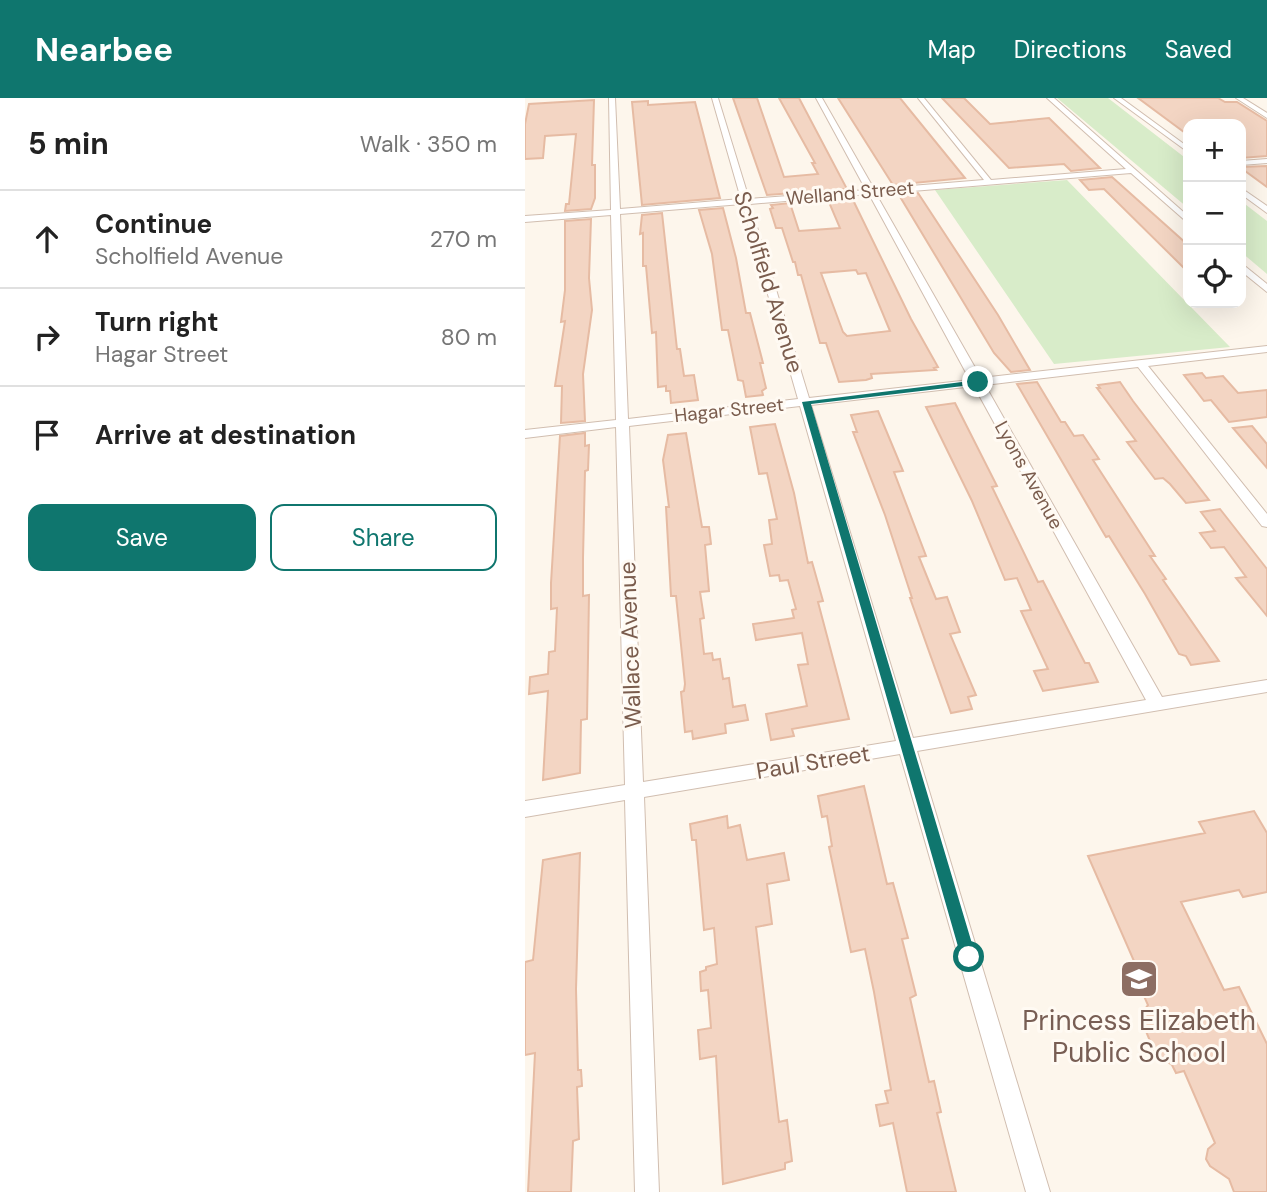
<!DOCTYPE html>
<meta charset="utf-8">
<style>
body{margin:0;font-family:"DM Sans",sans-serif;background:#f6f6f6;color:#222}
.controls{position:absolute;right:21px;top:21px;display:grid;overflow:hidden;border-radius:14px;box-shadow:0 7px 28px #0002}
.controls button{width:63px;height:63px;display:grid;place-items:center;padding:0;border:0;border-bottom:2px solid #e0e0e0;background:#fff;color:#222;font:35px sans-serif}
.stop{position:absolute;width:21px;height:21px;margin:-16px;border:5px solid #0f766e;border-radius:50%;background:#fff}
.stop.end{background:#0f766e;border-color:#fff;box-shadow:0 2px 7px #0008}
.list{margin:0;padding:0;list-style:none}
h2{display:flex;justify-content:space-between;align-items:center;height:91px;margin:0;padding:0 28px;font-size:30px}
h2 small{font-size:23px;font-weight:400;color:#767676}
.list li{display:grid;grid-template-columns:46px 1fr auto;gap:21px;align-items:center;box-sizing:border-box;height:98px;padding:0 28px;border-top:2px solid #e0e0e0}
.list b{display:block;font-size:26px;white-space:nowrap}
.list p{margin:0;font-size:23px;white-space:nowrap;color:#767676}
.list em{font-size:23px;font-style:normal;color:#767676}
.actions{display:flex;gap:14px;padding:21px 28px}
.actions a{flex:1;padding:16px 0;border:2px solid #0f766e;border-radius:14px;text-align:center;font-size:24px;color:#0f766e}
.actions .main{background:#0f766e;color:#fff}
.icon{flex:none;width:38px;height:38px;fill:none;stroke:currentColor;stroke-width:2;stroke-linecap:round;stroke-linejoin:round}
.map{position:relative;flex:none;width:742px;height:1094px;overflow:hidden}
header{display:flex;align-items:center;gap:42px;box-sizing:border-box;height:98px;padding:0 35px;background:#0f766e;color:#fff}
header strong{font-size:33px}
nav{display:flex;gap:38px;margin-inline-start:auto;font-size:24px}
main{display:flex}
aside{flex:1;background:#fff}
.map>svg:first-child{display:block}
.green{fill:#d8ecc9}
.building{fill:#f3d5c3;stroke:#e6bba3;stroke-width:2;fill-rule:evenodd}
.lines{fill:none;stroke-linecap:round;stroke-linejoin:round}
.minor-casing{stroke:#d1beb0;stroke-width:2}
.minor{fill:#fff;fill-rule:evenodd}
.route{fill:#0f766e}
.labels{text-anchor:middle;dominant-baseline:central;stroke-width:6;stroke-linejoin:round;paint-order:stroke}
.far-street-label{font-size:19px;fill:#7a5c4d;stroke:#fffaf3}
.street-label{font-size:23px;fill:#7a5c4d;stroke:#fffaf3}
.near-education-label{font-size:28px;fill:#785e54;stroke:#fffaf3}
</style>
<header>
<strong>Nearbee</strong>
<nav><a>Map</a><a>Directions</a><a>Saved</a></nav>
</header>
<main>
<aside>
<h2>5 min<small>Walk · 350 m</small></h2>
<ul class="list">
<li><svg class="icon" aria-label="ahead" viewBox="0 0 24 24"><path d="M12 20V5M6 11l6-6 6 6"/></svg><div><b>Continue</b><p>Scholfield Avenue</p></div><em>270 m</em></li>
<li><svg class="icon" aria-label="right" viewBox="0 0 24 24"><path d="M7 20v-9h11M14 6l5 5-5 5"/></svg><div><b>Turn right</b><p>Hagar Street</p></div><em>80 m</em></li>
<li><svg class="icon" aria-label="arrive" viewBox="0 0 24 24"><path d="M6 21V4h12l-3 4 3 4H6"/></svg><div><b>Arrive at destination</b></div></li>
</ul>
<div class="actions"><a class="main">Save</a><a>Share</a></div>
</aside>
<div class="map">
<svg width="742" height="1094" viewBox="0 0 742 1094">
<rect width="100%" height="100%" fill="#fdf6ec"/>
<path class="green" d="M532 0H583L663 62V110Z
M542 82 705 249 529 266 410 92Z
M716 103 742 123V176L716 154Z"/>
<path class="building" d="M208 0H232L259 79 293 76 287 65H290L254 0H274L322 91 242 97Z
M313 0H375L440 80 368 87Z
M417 0H439L465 26 524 20 575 70 546 73 539 66 484 70Z
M613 0H693L700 4H712L742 23V58L716 60V26L703 23 663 26V37Z
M69 2 67 67H70V100L66 111 40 113 41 106H44L51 36 20 38 18 60 0 61V26L4 6Z
M123 3V7L170 4 195 100 117 107 107 4Z
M742 68V89L716 70V69Z
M587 79 663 147V174L579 91 564 92 555 82Z
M393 95 473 217 505 272 486 274 469 255 374 97Z
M327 100 386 221 413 269 409 270 411 272 346 276 347 280 341 282 314 284 301 245H295L276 177H273L270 164H268L257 130H251L245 111 248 110 246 107 265 105 274 133 315 130 303 102ZM331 172 333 176 341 175 365 233 322 238 318 234 296 175Z
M198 110 211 160 221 215H225L238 265H235L241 290 237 293 238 297 221 299 218 283 213 282 203 232H197L187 156 174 112Z
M137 115 152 251H155L159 278 169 277 173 302 146 305 145 293H141V288L133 289 131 234 127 235 121 168H118V135L115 136 117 117Z
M66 121 64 180 67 212 58 276 60 323 36 325 37 288H30L40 223 36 224 40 192V123Z
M677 275 681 280 698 278 713 295 742 292V319L704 324 686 302 679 303 659 277Z
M512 284 536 324H540L549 338 558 337 574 361 568 362 630 458H625L641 481 638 482 694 563 666 567 661 558 654 556 620 496 584 438 581 439 578 434 492 286Z
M595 284 608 303 684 402 661 405 645 386 638 380 630 381 602 344 611 343 572 290H575L573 287Z
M430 305 472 388 467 389 513 484 518 483 560 565H564L573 584 518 593 509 573 523 571 496 513 506 512 492 480 480 482 447 403 401 309Z
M353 313 378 373 369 374 401 458 394 459 411 501 422 499 435 534 425 536 451 597 443 599 447 611 426 615 385 500H387L360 417 328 334H332L326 317Z
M250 326 269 395 283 465 287 464 298 503 293 504 324 621 267 631 269 638 246 642 241 616 282 608 273 567 283 566 277 535 231 542 228 526 269 520 267 512 271 511 263 482 255 483 254 477 245 478 239 447 247 446 244 422 252 421 242 375 234 376 225 329Z
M727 328 742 346V370L708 330Z
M60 335V348L64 347 63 372 60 373 58 460V498L64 497 62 621 56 622 55 675 18 682 23 593 4 596 5 579 23 576 24 554 30 553 32 510 26 511V485L35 338Z
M161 335 177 429H184L186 446 180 447 184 493 175 494 179 520 175 521 179 556 187 555 188 562 195 561 198 581 204 580 208 609 220 607 223 622 200 626 201 635 168 641 167 633 160 634 156 594 159 593 160 586 151 498H146L141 409H144L138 362 143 337Z
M695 411 742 471V518L711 480 721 479 699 449 686 450 675 435 690 433 676 414Z
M339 688 362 786 368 785 383 840 377 841 391 897 385 900 404 984 409 983 416 1014 412 1015 431 1094H382L368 1025 355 1028 351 1007 363 1005 360 993 366 992 349 894 340 851 326 854 304 749 307 748 302 718 297 719 293 698Z
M729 713 742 735V794L718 799 714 792 656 804 699 892 714 889 742 946V1094H709L704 1081 685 1068 681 1061 683 1051 690 1045 659 973 651 975 647 967 630 955 618 926 617 915 623 907 618 896 623 895 563 758 680 735 674 724Z
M202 718 203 730 215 727 222 762 259 755 264 782 242 786 247 826 231 829 254 1024 262 1022 267 1063 260 1065V1071L198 1086 191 958 175 961 173 932 186 930 183 892 176 893 175 874 181 872V869L192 866 189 830 179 832 171 742H167L165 726Z
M55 755 51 891 53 972H56L57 988 52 989 54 1041 48 1043 46 1094H3L10 955 0 957V864L8 862 18 762Z"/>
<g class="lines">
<defs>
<path id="minor" d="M84 0H90L95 111 216 101 187 0H193L224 101 341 92 291 0H297L349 91 459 82 393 0H399L466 82 601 71 522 0H529L663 118V125L606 75 351 96 456 280 742 248V254L623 268 742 416V429L737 428 613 269 460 287 637 599 742 582V594L392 653 525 1094H501L375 656 119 699 134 1094H110L100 702 0 719V703L100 687 91 329 0 340V332L91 322 86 117 0 124V118L86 112ZM344 96 445 282 284 300 225 106ZM217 106 273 301 103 321 95 116ZM449 288 621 602 388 640 286 307ZM275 308 371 643 118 684 104 328Z
M589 0H596L663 49V54Z
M711 0H718L742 15V20Z
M742 61V65L716 67V63Z
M716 90 742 108V115L716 96Z
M716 165 742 186V194L716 173Z"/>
</defs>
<use href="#minor" class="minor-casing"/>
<use href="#minor" class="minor"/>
</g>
<path class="route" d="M453 282 455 286 286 306 451 859 449 864 444 866 438 864 436 859 277 304Z"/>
<defs>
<symbol id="school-square" viewBox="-11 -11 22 22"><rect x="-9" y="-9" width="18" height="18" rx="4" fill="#8d6e63" stroke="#fffaf3"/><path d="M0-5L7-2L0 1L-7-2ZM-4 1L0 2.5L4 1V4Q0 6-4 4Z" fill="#fff"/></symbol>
</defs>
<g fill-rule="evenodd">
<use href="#school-square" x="592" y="859" width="44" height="44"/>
</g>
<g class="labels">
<g class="far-street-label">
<text transform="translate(325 95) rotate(-5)">Welland Street</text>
<text transform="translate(204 312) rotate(-6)">Hagar Street</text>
<text transform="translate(504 377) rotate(61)">Lyons Avenue</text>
</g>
<g class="street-label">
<text transform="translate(244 184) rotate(73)">Scholfield Avenue</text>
<text transform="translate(105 547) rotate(-92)">Wallace Avenue</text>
<text transform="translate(288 664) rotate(-9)">Paul Street</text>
</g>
<g class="near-education-label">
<text x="614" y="922">Princess Elizabeth<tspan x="614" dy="32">Public School</tspan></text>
</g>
</g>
</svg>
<div class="controls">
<button>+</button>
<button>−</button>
<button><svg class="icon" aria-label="locate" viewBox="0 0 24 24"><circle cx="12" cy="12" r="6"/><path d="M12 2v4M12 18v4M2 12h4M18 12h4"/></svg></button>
</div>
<div class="stop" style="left:444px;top:859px"></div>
<div class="stop end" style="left:453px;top:284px"></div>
</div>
</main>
